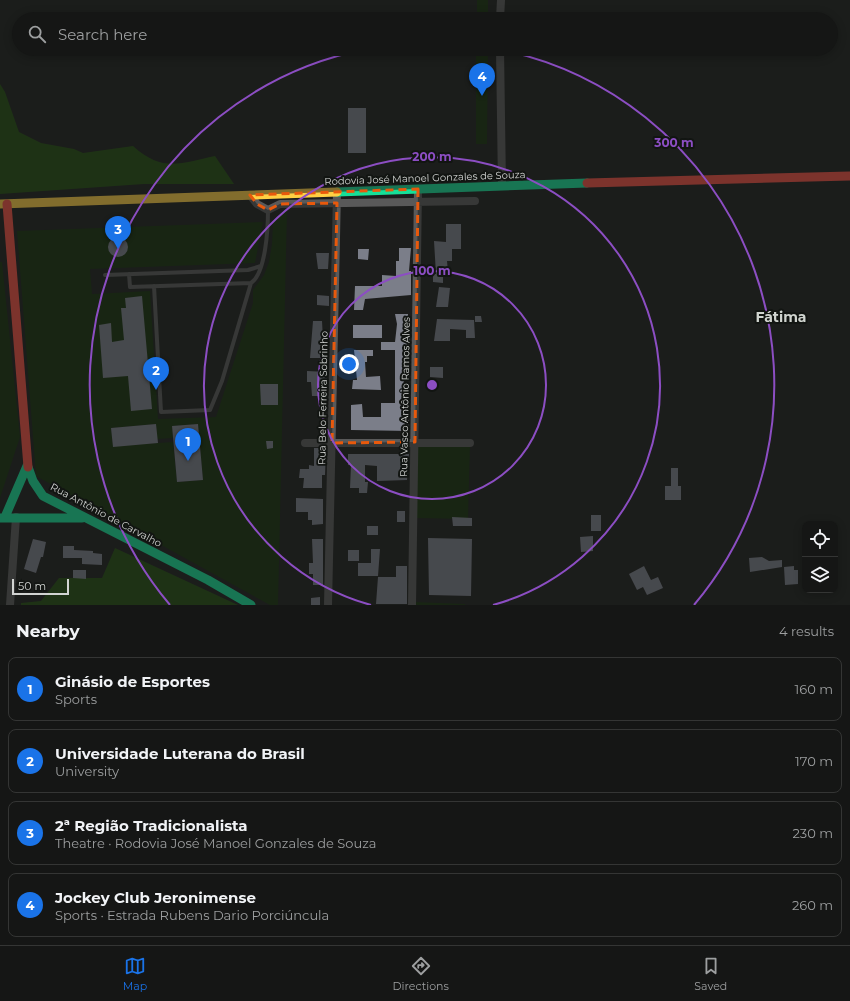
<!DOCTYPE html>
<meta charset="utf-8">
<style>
body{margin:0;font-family:Montserrat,sans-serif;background:#1e1f1e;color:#f1f3f6}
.controls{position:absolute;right:12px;bottom:12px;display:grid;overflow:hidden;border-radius:8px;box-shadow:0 2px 10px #0003}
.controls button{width:36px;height:36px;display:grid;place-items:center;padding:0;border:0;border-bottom:1px solid #343534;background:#151615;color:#f1f3f6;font:20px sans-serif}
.scale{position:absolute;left:12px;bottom:10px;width:57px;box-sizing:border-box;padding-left:4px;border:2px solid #d2d4d2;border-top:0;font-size:11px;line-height:14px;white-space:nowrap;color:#d2d4d2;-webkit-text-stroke:3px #121512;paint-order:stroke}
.you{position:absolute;left:349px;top:364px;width:14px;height:14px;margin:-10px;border:3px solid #fff;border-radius:50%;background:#1a73e8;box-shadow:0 0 0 6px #1a73e833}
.badge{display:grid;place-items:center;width:26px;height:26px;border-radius:50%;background:#1a73e8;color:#fff;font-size:13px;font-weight:700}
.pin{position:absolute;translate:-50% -33px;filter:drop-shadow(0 1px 2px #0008)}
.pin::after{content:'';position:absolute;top:21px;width:14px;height:12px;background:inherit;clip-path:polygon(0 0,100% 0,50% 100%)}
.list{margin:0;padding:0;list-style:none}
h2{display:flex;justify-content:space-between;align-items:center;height:52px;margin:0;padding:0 16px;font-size:17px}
h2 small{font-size:13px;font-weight:400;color:#9d9fa0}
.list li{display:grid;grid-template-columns:26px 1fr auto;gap:12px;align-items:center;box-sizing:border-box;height:64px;margin:0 8px 8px;padding:0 8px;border:1px solid #343534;border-radius:8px}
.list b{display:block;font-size:15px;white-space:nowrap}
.list p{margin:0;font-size:13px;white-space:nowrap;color:#9d9fa0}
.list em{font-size:13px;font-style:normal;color:#9d9fa0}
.icon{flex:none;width:22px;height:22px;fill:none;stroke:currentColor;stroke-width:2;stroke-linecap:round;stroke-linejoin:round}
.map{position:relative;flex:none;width:850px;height:605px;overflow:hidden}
.search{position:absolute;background:#151615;box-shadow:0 2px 10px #0003;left:12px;right:12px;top:12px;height:44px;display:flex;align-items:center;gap:10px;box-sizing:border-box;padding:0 14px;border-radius:22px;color:#9d9fa0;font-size:15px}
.sheet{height:340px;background:#151615}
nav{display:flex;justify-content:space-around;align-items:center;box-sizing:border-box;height:56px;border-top:1px solid #343534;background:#151615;font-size:11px;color:#9d9fa0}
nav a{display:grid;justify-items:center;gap:2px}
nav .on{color:#1a73e8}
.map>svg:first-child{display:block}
.green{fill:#15300b;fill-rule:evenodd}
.forest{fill:#224d0f}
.building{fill:#7b7e89}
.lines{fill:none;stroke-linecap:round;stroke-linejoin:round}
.lane{stroke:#595959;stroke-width:4}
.street{stroke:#595959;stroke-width:8}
.fast{stroke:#16e098;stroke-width:9}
.slow{stroke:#ffcf43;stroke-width:9}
.jam{stroke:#f24e42;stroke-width:9}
.marked{fill:none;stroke:#e8590c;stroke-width:3;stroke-dasharray:8 5;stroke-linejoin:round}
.ring{fill:none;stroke:#8c4ec3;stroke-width:2}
.labels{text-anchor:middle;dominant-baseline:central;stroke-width:4;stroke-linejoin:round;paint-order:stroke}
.street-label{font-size:10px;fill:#d2d4d2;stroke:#121512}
.district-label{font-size:14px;font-weight:bold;fill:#d0d4cf;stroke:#121512}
.centre{fill:#8c4ec3;stroke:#121512;stroke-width:2}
.ring-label{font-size:12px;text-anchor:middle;font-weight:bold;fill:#8c4ec3;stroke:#121512;stroke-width:4;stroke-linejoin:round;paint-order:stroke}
</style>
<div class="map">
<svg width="850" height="605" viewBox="0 0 850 605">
<rect width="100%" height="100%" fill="#1c1d1c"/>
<path class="green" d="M477 0H488V19H477Z
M476 49H488L487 144H476Z
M287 210 278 605H270L36 476 17 231 263 222 255 263 90 269 92 294 150 291 158 419 216 417 253 303V290L264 275 269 262 272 244 273 222ZM156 424 157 439 173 438 172 426 198 424 203 480 177 482 173 442 113 446 111 428Z
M0 262H2L20 437 0 498Z
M417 445H470L468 519 415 518Z
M414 602 465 604V605H414Z"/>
<path class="forest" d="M0 84 5 92 19 132 41 143 74 149 83 153 133 146C163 173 181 163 215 156L234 184H144L0 194Z
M115 548 238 605H21V603L41 601 59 578H102Z"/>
<path class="building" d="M348 108H366V153H348Z
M446 224H461V249H452V261H447L448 272 443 273V283L433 282V274H436L434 241 446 242Z
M108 247a10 10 0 1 1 20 0a10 10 0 1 1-20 0Z
M399 248H411L409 271H411V295L365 299 363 310H354L355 286H382V275L396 276V261H399Z
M358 249H369L368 260 358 259Z
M316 253H329L328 269H318Z
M439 287 450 288 448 307H436Z
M317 295 329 296V306L317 305Z
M142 296 152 409 131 411 128 376 103 378 99 325 111 323 112 342 124 340 121 308H126L125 298Z
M395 314H408V327H410V346H405L406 365H409V375H404L403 406H407V420H409V431L351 430V405L362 404 363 417H381V403H395V350H381V342H395L397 324Z
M475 316H481L482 322H475Z
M437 319 474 320 475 338H466V330L450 329V341H434Z
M313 321H322L324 358H310Z
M353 325H382V338H353Z
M354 350H373V356H367V362H365L366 377 380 376 381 390 352 389 353 380H357Z
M430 367H443V378L430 377Z
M307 371 327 372V396H312L311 382H307Z
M260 384H278V405H261Z
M156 424 158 443 113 447 111 428Z
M198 424 203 480 177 482 172 426Z
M266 441H273V448L267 449Z
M314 448H326L325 475H322V488H303L304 478H299L300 469H309V465L314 466Z
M348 454H409L407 480 377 481V466L365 465V482H368L367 493H359V488H350L351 465H348Z
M671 468H678V486H681V500H665V486H671Z
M296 498 323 499V524L312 525V520H308V512H296Z
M397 511H405V522H397Z
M591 515H601V531H591Z
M452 517 472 518V526H453Z
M367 526H378V535H367Z
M593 536V551L581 552 580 537Z
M428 538 472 539 471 596 429 595Z
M33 539 46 542 43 557H41L36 573 24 569Z
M312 539H323V585H313V574H309V563H313Z
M63 546H74V550L93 551V553L102 554V565L82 564V558H63Z
M371 549H380L378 576H358V563H371Z
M348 550H359V561H348Z
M762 557 769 561 782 560V567L750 572 749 558Z
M396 566H407V604H376L378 577H396Z
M644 566 651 580 658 577 663 588 647 595 643 587 637 590 629 574Z
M794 566V570H798V584L785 585 784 567Z
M73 570H86V579L73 578Z
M320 597V605H311V598Z"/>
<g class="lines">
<path class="lane" d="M129 274 130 287 251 283C266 273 268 227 268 210
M105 275 248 270 261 266
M154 286 161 412 210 410 222 381 251 283"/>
<path class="street" d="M500 19 501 0
M500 49 502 186
M250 195 257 204 268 210 280 204 475 201
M305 443H470
M10 605 16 517
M328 605 337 192
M412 605 418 189"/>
<path class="fast" d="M337 192 587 183
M28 467 33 481 43 496 208 580 251 605
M5 517 27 466
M0 518H82"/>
<path class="slow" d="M0 204 337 192"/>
<path class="jam" d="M587 183 850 176
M7 204 28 467"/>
</g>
<path d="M0 0H850V605H0ZM418 189 415 442 332 443 337 203 280 204 268 210 257 204 250 195Z" fill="#1c1d1c" fill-opacity=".55" fill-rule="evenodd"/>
<path class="marked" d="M418 189 415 442 332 443 337 203 280 204 268 210 257 204 250 195Z"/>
<g class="ring">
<circle cx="432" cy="385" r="114"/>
<path d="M371 605A228 228 0 1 1 493 605"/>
<path d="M170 605A342 342 0 0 1 367 49M497 49A342 342 0 0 1 694 605"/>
</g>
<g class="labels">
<g class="street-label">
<text transform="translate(425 178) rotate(-2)">Rodovia José Manoel Gonzales de Souza</text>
<text transform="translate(405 397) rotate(-89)">Rua Vasco Antônio Ramos Alves</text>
<text transform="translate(323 398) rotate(-89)">Rua Belo Ferreira Sobrinho</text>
<text transform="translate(106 515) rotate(28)">Rua Antônio de Carvalho</text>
</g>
<g class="district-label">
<text x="781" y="317">Fátima</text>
</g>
</g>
<circle cx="432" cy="385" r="6" class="centre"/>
<g class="ring-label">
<text x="674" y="147">300 m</text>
<text x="432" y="161">200 m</text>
<text x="432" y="275">100 m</text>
</g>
</svg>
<div class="controls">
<button><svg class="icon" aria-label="locate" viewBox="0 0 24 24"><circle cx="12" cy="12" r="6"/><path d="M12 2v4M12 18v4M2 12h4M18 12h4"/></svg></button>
<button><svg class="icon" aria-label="layers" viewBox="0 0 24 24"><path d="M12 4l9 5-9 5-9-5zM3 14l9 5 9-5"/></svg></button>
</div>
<div class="scale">50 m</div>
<div class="you"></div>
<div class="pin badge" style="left:188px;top:461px">1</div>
<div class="pin badge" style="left:156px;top:390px">2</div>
<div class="pin badge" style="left:118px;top:249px">3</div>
<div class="pin badge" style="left:482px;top:96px">4</div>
<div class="search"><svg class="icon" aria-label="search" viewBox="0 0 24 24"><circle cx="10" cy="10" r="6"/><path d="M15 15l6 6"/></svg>Search here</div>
</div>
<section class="sheet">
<h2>Nearby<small>4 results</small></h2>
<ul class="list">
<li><span class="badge">1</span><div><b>Ginásio de Esportes</b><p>Sports</p></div><em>160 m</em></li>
<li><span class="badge">2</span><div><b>Universidade Luterana do Brasil</b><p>University</p></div><em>170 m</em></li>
<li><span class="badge">3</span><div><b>2ª Região Tradicionalista</b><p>Theatre · Rodovia José Manoel Gonzales de Souza</p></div><em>230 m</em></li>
<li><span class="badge">4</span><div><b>Jockey Club Jeronimense</b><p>Sports · Estrada Rubens Dario Porciúncula</p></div><em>260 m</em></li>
</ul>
</section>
<nav>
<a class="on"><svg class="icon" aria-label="map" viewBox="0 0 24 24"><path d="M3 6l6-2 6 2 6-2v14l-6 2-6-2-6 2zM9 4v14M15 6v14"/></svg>Map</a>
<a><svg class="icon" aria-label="directions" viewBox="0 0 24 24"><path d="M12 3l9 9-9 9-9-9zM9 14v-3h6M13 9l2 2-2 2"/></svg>Directions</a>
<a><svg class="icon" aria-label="saved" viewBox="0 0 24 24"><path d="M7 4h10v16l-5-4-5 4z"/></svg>Saved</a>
</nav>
